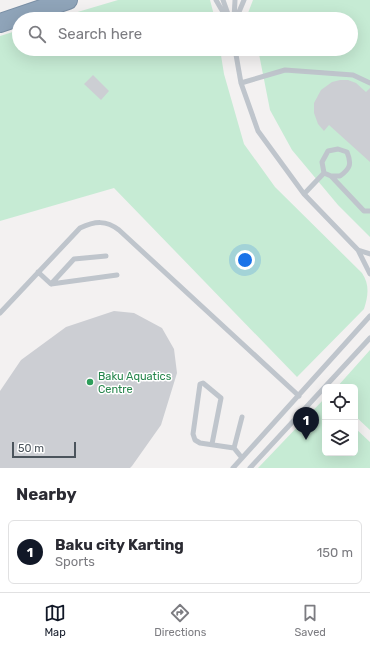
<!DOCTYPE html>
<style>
body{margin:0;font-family:Rubik,sans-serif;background:#f2f2f3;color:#2b2b33}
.controls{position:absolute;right:12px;bottom:12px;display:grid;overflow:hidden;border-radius:6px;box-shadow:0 4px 16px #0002}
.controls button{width:36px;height:36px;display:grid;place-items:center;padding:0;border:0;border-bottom:1px solid #e1e1e2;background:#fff;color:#2b2b33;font:20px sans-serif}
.scale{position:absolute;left:12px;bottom:10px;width:64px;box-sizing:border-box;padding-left:4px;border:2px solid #4b545c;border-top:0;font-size:11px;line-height:14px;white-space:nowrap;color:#4b545c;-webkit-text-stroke:3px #fff;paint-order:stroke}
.you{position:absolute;left:245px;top:260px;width:14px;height:14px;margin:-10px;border:3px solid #fff;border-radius:50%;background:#1a73e8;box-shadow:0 0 0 6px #1a73e833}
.badge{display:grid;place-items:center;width:26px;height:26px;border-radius:50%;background:#111827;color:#fff;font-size:13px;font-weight:700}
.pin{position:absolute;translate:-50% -33px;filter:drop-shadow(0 1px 2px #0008)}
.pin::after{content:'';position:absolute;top:21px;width:14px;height:12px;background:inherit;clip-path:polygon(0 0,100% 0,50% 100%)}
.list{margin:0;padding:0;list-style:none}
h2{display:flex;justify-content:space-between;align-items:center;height:52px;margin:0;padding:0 16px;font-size:17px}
h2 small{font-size:13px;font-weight:400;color:#7c7c81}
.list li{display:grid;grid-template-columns:26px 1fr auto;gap:12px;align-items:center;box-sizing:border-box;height:64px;margin:0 8px 8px;padding:0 8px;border:1px solid #e1e1e2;border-radius:6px}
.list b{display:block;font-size:15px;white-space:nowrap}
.list p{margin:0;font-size:13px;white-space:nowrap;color:#7c7c81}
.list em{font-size:13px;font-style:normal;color:#7c7c81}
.icon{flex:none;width:22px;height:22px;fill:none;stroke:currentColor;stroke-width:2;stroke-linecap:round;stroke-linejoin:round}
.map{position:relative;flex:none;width:370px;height:468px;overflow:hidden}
.search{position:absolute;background:#fff;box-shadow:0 4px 16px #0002;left:12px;right:12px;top:12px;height:44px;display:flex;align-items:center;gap:10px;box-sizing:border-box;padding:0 14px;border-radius:22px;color:#7c7c81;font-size:15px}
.sheet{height:124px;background:#fff}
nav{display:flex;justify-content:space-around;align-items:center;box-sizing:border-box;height:56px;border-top:1px solid #e1e1e2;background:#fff;font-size:11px;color:#7c7c81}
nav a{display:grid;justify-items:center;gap:2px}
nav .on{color:#111827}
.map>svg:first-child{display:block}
.green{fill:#c6ebd4}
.building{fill:#ccced3}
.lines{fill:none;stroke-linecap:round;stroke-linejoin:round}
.highway-casing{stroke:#7a8fa5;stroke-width:20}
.lane{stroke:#bfc5cc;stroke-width:5}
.highway{stroke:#8fa4b9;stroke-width:18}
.leisure-dot{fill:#2e9e5b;stroke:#fff;stroke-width:1.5}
.labels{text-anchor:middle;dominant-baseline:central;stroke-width:3;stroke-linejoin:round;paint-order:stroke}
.leisure-label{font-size:11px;fill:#27864d;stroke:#fff;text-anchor:start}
</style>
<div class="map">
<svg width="370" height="468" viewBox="0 0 370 468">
<rect width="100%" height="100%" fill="#f3f1f1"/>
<path class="green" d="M118 0H210L215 19H54Z
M253 0H370V237L338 205 292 150 270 110 258 49H351V19H250L248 13Z
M19 30V49H220L224 74 244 144 275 187 362 273C370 285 368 296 364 309L297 377 114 188 0 221V36Z
M370 350V430L355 416V387H337Z
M324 399 325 453H355V428L370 442V468H258Z"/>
<path class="building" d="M93 75 109 91 101 100 84 84Z
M340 80H348L356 83 366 92 370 88V162L329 125 324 131 318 124 314 113V103L321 90 332 82Z
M114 311 134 313 162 328 174 349 177 373 161 425 132 466 130 468H0V391L21 360 66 327Z"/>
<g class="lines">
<defs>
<path id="highway" d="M0 23 68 0"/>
</defs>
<use href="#highway" class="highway-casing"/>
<path class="lane" d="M216 0 227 19
M223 0 228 14
M234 19 235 0
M236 19 244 0
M235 49 241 83 258 131 304 194 358 250 370 274
M241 83 285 70 353 75 370 83
M324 173 322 162 328 151 338 149 347 152C352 164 350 169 340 176H331
M304 194 324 173 331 176 364 211H370
M358 250 370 254
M38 272 51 284 117 275
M51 284 74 259 106 256
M0 313 80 228C95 221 106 220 119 230L299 396
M212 444 221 398 203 383 200 384 193 434 195 440 200 443 234 448 242 458
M234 448 242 417
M233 468 370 316
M250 468 370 338"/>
<use href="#highway" class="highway"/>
</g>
<circle class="leisure-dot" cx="90" cy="382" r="4"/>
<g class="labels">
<g class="leisure-label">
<text x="98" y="376">Baku Aquatics<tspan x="98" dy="13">Centre</tspan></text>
</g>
</g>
</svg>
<div class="controls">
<button><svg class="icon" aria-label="locate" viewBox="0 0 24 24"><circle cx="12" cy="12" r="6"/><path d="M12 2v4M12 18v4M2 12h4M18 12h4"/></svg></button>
<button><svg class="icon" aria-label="layers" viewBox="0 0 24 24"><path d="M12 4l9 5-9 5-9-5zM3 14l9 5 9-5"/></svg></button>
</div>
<div class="scale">50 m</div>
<div class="you"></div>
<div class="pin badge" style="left:306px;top:440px">1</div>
<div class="search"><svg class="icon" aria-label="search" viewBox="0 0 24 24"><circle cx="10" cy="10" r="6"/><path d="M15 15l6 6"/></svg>Search here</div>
</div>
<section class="sheet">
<h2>Nearby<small></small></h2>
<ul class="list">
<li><span class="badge">1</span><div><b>Baku city Karting</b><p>Sports</p></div><em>150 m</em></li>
</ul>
</section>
<nav>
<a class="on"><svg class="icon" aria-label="map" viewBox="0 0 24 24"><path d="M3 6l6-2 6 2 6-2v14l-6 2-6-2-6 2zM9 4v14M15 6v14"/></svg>Map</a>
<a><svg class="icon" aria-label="directions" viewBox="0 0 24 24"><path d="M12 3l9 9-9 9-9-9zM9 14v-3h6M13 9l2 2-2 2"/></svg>Directions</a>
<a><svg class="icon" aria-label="saved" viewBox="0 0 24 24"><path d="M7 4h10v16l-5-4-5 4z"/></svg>Saved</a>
</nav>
